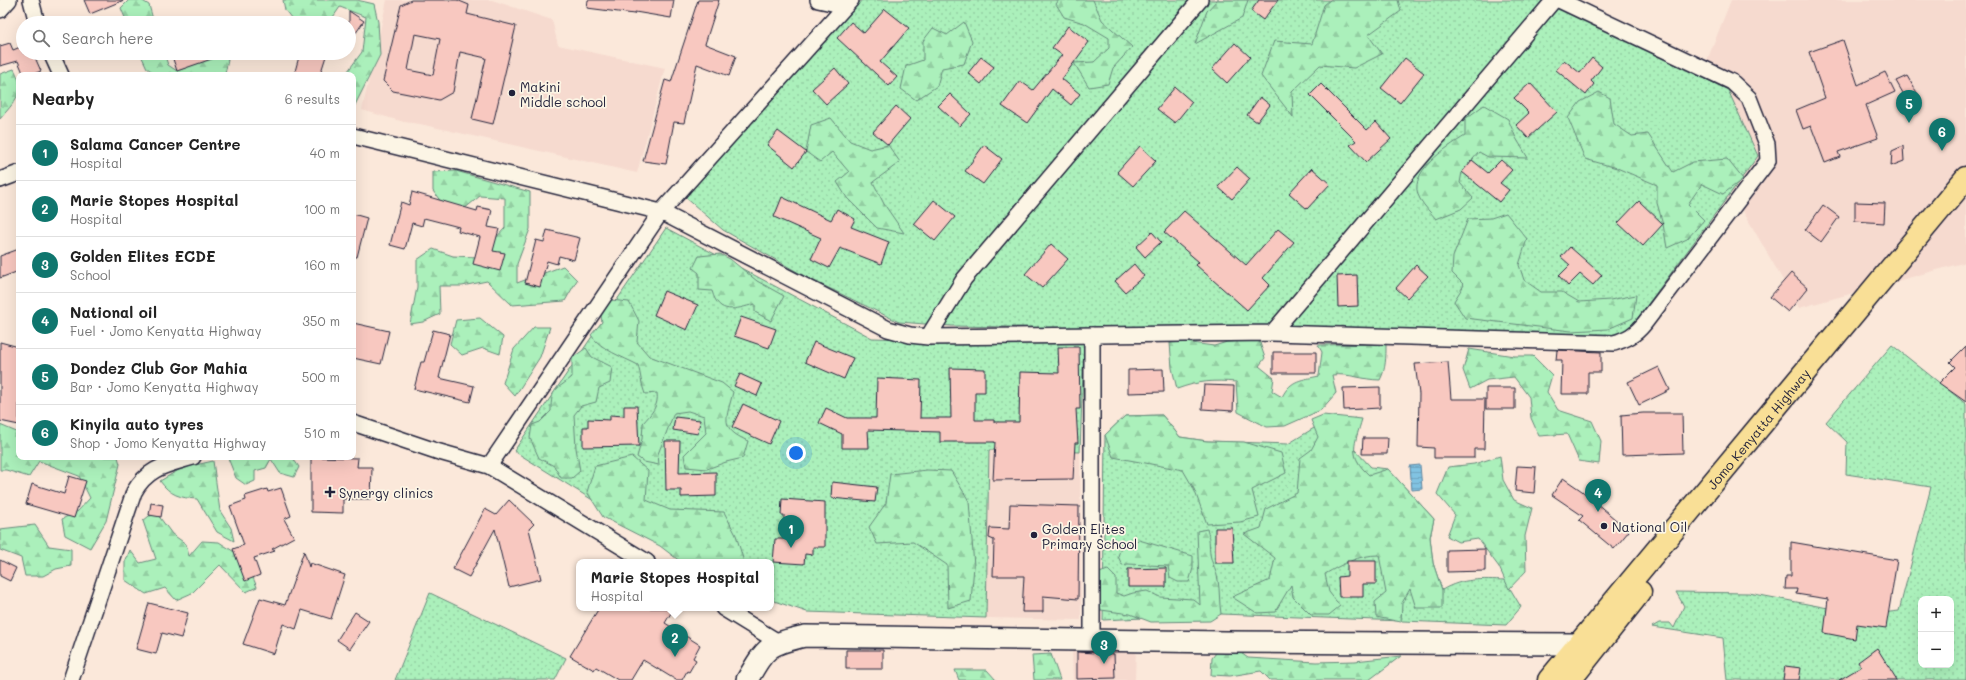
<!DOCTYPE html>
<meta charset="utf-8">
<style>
body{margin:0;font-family:Mali,sans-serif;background:#f2f2f2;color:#222}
.controls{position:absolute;right:12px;bottom:12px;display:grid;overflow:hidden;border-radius:8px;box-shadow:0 4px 16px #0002}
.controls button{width:36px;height:36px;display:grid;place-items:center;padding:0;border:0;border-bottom:1px solid #e0e0e0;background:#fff;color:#222;font:20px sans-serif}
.you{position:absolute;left:796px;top:453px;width:14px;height:14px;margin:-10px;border:3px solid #fff;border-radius:50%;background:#1a73e8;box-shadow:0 0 0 6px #1a73e833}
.badge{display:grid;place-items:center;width:26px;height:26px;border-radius:50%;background:#0f766e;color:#fff;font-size:13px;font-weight:700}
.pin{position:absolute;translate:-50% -33px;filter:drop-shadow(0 1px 2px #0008)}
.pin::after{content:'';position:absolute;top:21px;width:14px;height:12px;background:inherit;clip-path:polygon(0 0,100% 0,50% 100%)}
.popup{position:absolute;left:576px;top:559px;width:198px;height:52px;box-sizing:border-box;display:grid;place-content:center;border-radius:8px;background:#fff;filter:drop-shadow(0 1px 3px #0005);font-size:13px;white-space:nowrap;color:#767676}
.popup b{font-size:15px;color:#222}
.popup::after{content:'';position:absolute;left:50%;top:100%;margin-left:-8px;border:8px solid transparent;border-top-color:#fff}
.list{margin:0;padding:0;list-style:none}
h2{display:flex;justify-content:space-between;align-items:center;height:52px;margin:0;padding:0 16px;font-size:17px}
h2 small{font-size:13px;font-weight:400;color:#767676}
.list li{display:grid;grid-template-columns:26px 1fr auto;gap:12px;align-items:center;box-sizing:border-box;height:56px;padding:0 16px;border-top:1px solid #e0e0e0}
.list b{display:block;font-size:15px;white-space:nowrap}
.list p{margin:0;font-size:13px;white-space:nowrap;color:#767676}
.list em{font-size:13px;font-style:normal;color:#767676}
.icon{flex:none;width:22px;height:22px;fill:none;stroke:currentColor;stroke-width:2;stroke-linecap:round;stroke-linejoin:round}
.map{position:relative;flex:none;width:1966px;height:680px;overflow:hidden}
.search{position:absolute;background:#fff;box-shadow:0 4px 16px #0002;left:16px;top:16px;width:340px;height:44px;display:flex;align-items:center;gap:10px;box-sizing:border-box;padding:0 14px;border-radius:22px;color:#767676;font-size:15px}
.panel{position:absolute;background:#fff;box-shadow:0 4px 16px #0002;left:16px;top:72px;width:340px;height:388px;border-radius:8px}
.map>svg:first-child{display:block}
.built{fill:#f6dacf}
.grass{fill:url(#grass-dots);stroke:#66897b;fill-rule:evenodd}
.forest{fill:url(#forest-firs);stroke:#66897b}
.water{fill:url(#water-rules);stroke:#5b839f}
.building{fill:#f8c8c0;stroke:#22223b;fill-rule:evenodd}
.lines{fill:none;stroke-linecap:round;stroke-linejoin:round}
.street-casing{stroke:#22223b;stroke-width:18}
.secondary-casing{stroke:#22223b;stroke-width:24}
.highway-casing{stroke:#22223b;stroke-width:25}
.street{stroke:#fcf5e5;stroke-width:15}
.secondary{stroke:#fcf5e5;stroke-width:21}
.highway{stroke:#f9df96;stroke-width:22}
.poi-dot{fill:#22223b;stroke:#fcf5e5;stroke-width:1.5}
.labels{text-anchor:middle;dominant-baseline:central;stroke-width:3.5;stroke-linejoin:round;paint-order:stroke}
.poi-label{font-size:13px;fill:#22223b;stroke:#fcf5e5;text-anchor:start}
.street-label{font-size:13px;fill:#22223b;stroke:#fcf5e5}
</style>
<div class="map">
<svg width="1966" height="680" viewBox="0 0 1966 680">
<defs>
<pattern id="grass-dots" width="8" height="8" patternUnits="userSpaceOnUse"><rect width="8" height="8" fill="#abf0bb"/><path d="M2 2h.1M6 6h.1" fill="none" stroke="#93cea2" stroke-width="1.8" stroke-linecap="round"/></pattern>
<pattern id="forest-firs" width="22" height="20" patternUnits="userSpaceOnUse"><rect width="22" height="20" fill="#abf0bb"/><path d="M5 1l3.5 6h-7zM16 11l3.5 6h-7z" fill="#93cea2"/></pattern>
<pattern id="water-rules" width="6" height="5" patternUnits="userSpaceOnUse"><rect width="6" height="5" fill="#81c3e2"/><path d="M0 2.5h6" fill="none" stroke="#6fa7c3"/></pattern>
</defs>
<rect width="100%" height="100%" fill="#fbe8da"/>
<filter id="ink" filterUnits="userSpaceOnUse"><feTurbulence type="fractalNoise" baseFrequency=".025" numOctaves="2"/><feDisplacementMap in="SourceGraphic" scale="8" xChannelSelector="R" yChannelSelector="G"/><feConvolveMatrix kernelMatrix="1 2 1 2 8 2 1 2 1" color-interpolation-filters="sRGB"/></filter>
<g filter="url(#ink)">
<path class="built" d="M387 0H492L552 20 558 45 665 68 637 173 420 124 404 122 362 110Z
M1731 0H1966V262L1799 308 1732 192 1683 121Z
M989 450 1080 452 1081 620 986 618Z
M1072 647 1136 648 1135 680H1073Z"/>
<path class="grass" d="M862 0H1542L1562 8 1728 90 1758 156 1628 331 1608 337 951 326 899 322 808 278 723 230 685 197Z
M666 228 872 338 1084 343 1080 452 989 450 986 618 807 612 771 600V562H692L514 451Z
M1892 345 1966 404V680H1727L1723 638 1652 627 1659 623H1670L1674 628 1684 606 1676 592 1749 593 1865 615 1899 611 1931 487 1846 474 1847 442 1826 422ZM1921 599H1951V665H1921Z
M1162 415 1180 437 1207 441 1288 444 1314 428 1355 418 1354 449 1371 467 1388 469 1434 519 1430 537 1433 563 1442 590C1462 578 1482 579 1505 580L1521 607 1506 625 1221 614 1103 620 1105 435 1125 416Z
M430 593 566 658 555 680H395Z"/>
<path class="forest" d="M129 0H141L149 5 154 23H127L121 8Z
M283 0H357L374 4 378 22 380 55 354 107 353 75H345L362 52 366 17 340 7 329 23H295L285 10Z
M1059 0H1093L1102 20 1132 47 1113 68 1108 84 1089 87 1074 63 1094 62 1109 48V38L1084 23 1064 17 1056 4Z
M1217 0H1248L1242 18 1195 44 1207 11Z
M1330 0H1398L1401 11 1368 35 1382 54 1354 68 1320 65 1292 92 1293 117 1261 76 1274 41 1312 44 1324 5Z
M964 22 972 41 964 64 942 68 937 86 916 100 901 89 906 66 923 60V41L933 28 947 35Z
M140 53H164L168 65 177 71 222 53 228 60 225 74 223 75H157L147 68Z
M14 69C27 92 14 102 0 119V74Z
M1599 92 1610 98 1614 124 1632 136 1648 134 1673 172 1693 162 1727 159 1743 179 1723 194 1702 184 1688 204 1704 220 1687 239 1667 248 1663 224 1657 203V185L1617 168 1585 159 1568 118 1580 102Z
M1484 105 1508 119 1516 138 1528 158 1488 157 1479 152 1462 172 1460 183 1473 198 1461 209 1436 219C1431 213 1424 206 1420 199 1405 173 1447 147 1465 136V119Z
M831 118 850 141 870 149 888 145 900 162 873 182 884 204 904 233 877 228 847 198 837 182 849 172 832 152 820 162 806 152 811 125Z
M456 171 530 192V229L517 264V283L563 266 577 280 565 301 512 305 487 281 462 286H439L440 314 423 322 410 324 417 287V260L433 249 453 256 478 257 505 228V198L480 196 453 218 433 191V172Z
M1506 213 1527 239 1519 265 1524 280 1541 292H1562L1579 302 1610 300 1636 295 1633 318 1608 329 1571 331 1465 318 1454 301 1464 285 1452 273 1453 257 1468 219 1491 218Z
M720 254 730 259 757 281 784 296 771 321 755 312V304C735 309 719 316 712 291L699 290V273L693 268 699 256Z
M611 300 629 302 639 321 637 342 649 356 722 383 733 392C727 418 718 428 748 441L743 458 726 462 707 469 686 467 684 455 706 433 704 416 688 411 674 413 658 454 659 465 644 462 637 457 642 439 643 423C651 414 659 406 657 393L645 394C641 384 641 375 638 365 623 357 601 350 591 335L602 322 600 311Z
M480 318 503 337 500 354 483 348 462 355 450 344 456 320Z
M534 327H550L540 357 515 396 503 383 514 349Z
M1259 340 1265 358 1259 366 1274 378 1272 391 1282 397C1291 379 1302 380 1319 376L1322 352 1318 345 1386 344C1386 357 1386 369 1380 380 1363 380 1349 373 1332 375L1336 393 1321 410 1285 426 1267 427 1238 412 1236 382C1213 380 1199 381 1177 389L1172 368 1170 343 1184 342 1214 346 1227 342Z
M586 348 592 357 612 367 610 383 599 388 596 402 581 406 574 415 576 448 580 471 572 478H561L554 466 539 458 530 438 532 425 540 422 551 411C551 387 556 391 572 377V358Z
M1469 349 1514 356H1533L1552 375 1547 392 1558 410 1592 421 1601 441 1599 464 1579 461 1567 434 1539 436 1531 418 1529 397 1514 377 1487 380 1470 389 1463 370Z
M1162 415 1180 437 1207 441 1244 442 1281 453 1286 473 1252 490 1259 517 1240 522 1207 524 1194 489 1183 470 1113 457 1105 435 1125 416Z
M1323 415 1362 419C1355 444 1347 455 1369 475L1388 469 1434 519 1430 537 1433 563 1442 590V608H1416L1410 589 1402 603 1401 622 1376 617 1375 602 1386 593 1379 555C1358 555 1343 564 1325 574L1329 592 1340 606 1329 615H1311L1293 597 1291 585 1275 612 1257 613 1232 597 1270 580 1275 558 1244 534 1261 528 1266 509 1297 493 1300 458 1311 450 1318 437 1311 420Z
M0 425 19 433V457H118L120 464 106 521 90 548 65 535 62 519 78 511 90 498 79 476 39 461 29 477 6 470H0Z
M1500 456 1503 480 1514 500 1532 508 1525 536 1526 571 1509 589 1499 567 1478 539 1458 542 1447 536 1455 515 1437 494 1448 467 1474 464Z
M233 457H292L299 467 294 477 280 473 271 459 266 468 255 471V481L246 485 236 478 228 458Z
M632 457 648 471 646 500 670 510 724 512 736 535 744 562H681L660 546 603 517 587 492 595 466Z
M213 461 220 511 231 528 234 541 217 532 197 499C180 498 170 495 160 481L182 468Z
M927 470 951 471 969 501 974 566 971 601 948 608 947 565 913 542 877 544 869 527 886 503 890 474Z
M155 511 172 534 186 544 189 556 202 541 219 542 245 559 257 587 246 592 220 565 192 593 176 600 165 588 146 594 125 580V562L130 550 140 563 156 559 143 521Z
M35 525 49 546 71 549V566L56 569 43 576H25L21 558 0 550V529Z
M1207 529C1210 538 1209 545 1210 554 1211 563 1217 571 1218 580 1220 592 1219 602 1221 614L1210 621 1151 622 1130 614 1101 610 1096 590 1099 573 1108 570 1116 578V593L1124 596 1133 593 1147 591 1160 597 1193 599 1200 605 1197 531Z
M1139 540 1193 556V568L1189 582H1178L1170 578 1168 566 1128 564 1122 565 1118 556 1122 545Z
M1225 642 1248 658 1316 662 1355 661 1401 656 1369 680H1270L1261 671 1230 676 1211 675 1212 658Z
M1051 654 1060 680H1034L1032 655Z
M955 670H987L996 680H959Z"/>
<path class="water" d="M1420 465 1422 489 1412 490 1410 466Z"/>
<path class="building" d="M84 0H124L90 14Z
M411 0H457L469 5 467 14 516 26 493 124 472 119 486 58 460 52 453 92 439 100 393 91 383 81 401 5ZM415 34 440 39 433 75 408 70Z
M588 0H674L671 18 635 12 634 14 587 8Z
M698 0H719L705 44 736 56 729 76 697 64 684 123 674 122 666 164 643 161 665 80 671 82Z
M1259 0H1278L1263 20 1251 11Z
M885 9 909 28 880 62 897 77 889 86 837 38 851 22 864 33Z
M349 11 364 21 349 43Z
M1068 26 1089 42 1062 79 1080 94 1071 105 1052 89 1027 123 1002 106 1020 81 1033 90 1062 55 1052 48Z
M1843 40 1858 85 1885 72 1895 92 1866 105 1878 138 1838 152 1840 157 1825 163 1811 126 1803 129 1796 110 1825 98 1809 52Z
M10 43 13 50 23 46V53H33L41 71 31 75H24L18 61 0 66V46Z
M1235 43 1250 57 1227 83 1212 69Z
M171 53H223V55L177 71Z
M300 53H327L320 75H294Z
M981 57 994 67 981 84 968 73Z
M1405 58 1424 73 1400 103 1381 88Z
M1592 58 1602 67 1591 81 1594 84 1586 95 1556 70 1564 60 1580 73Z
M835 68 848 84 826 104 812 89Z
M1907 76 1919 96 1907 100 1896 81Z
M1530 83 1557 112 1528 138 1516 125 1529 113 1514 98Z
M1321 84 1367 130 1376 122 1391 139 1366 162 1350 145 1356 141 1310 95Z
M1175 87 1192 102 1175 123 1157 109Z
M950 94 971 114 960 126 938 106Z
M1260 97 1270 105 1257 122 1247 115Z
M896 106 910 119 888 145 873 132Z
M778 131 806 152 794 167 767 145Z
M984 145 1002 159 983 184 965 171Z
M1140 146 1156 161 1133 186 1117 172Z
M1903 146 1904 161 1891 166 1892 151Z
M1472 160 1488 173 1501 160 1512 170 1500 183 1509 190 1499 202 1462 172Z
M1237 167 1250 179 1232 199 1218 187Z
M1312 168 1330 184 1307 209 1289 193Z
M412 192 477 211 478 207 492 210 488 227 499 229 493 251 505 253 500 271 473 264 480 237 458 231 459 227 424 218 422 226 412 223 405 249 390 245 401 202 409 205Z
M782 197 831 220 837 209 855 219 851 227 889 242 881 264 840 248 829 268 811 259 821 238 774 217Z
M934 200 955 217 935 241 914 224Z
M1639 201 1663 224 1643 246 1618 223Z
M1855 202 1885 203 1884 223 1855 221Z
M1823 205 1839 217 1821 242 1805 230Z
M1184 211 1246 265 1278 229 1294 242 1263 278 1270 285 1247 310 1196 265 1199 262 1164 232Z
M353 214 367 218 357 257H353Z
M547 230 580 238 574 260 559 256 557 264 547 261 540 287 525 283 536 240 544 242Z
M1152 232 1161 242 1145 257 1136 247Z
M1051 244 1068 259 1042 288 1025 274Z
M1570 247 1602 275 1593 285 1580 274 1568 286 1559 276 1570 265 1561 257Z
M19 249V271L0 278V256Z
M1134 264 1144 276 1125 292 1115 281Z
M1416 265 1428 276 1407 298 1396 288Z
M1791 273 1808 288 1788 312 1770 297Z
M1357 275 1358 306 1338 307 1337 276Z
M664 291 698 305 687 330 654 315Z
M741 317 776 329 769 348 734 336Z
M353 323 389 331 381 364 353 358Z
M433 330 450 334 439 378 474 386 470 402 414 389 421 362H424Z
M0 342 19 347V425L0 421Z
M814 342 853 358 844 379 805 362Z
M1966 346V402L1939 383 1955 367 1950 362Z
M1058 347H1079L1080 409H1076L1078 443H1075L1073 479 993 480 995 442H940V432L868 430 869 448H842V434L819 423 826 408 847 418H876L877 378 921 380 920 418H951L950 368 985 369V392H975V420H994V422H1019L1020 372 1059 373Z
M1557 350 1601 352V372H1588V394H1561L1562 360H1556Z
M1273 352H1316V373H1273Z
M1448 362 1451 399H1485L1484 449H1474V458H1434V448L1418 447 1419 394 1415 364Z
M1659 367 1670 390 1639 405 1628 382Z
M1163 369 1164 392 1128 393V370Z
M740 374 762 384 757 396 734 386Z
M1204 385 1234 386 1233 411 1202 409Z
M1380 387V408L1344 410 1343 388Z
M1486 388H1515V409H1486Z
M743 404 779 421 769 444 732 427Z
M624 406H637L639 446 583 447V427H588V419L610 420V415L624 416Z
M1643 413H1682L1683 453 1622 455 1621 415Z
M675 417 700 420 698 434 673 430Z
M1363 438H1388L1387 454H1362Z
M665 441H680L679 473 716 472V496L681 497V490H666Z
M311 457 358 458 357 467H372L371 499H343V513L311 512Z
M1517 466 1536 467 1534 493 1515 491Z
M69 476 86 481 74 518 26 504 32 484 64 494Z
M1563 478 1582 491 1629 531 1614 549 1579 520 1583 516 1552 495Z
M832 482 877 487 875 502 831 498Z
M281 488 291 516 284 519 294 537 272 549 275 551 254 558 260 575 245 581 233 549 244 545 230 506 246 500 245 496 267 489 268 492Z
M782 499 825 502V547H813V555L805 554 804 564 773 562 775 539H784V515H781Z
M509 500 534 524 529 529 541 579 509 587 495 529 469 577 453 569 485 509 496 515Z
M151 503 163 505 161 517 149 515Z
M1010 504 1079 506 1078 599 1043 596V612H1022L1024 576H993L994 540 989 538 990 528 1009 529Z
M1215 528H1232L1234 563H1215Z
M1791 542 1897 560 1886 628 1857 624 1855 639 1824 633 1828 599 1796 594 1797 589H1785L1786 576H1791Z
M1485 549V571L1447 572V550Z
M304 551 309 567 310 563 345 575 331 619 302 610 296 629 283 624 274 654 243 644 260 598 285 605Z
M0 560 16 568 10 581 0 576Z
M1347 561H1376V584H1363V597H1339L1338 577 1347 576Z
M1166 568V587H1128V569Z
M149 603 188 613 181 638 162 633 156 654 136 649Z
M599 608H674L665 623 700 645 693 658 696 660 689 672 687 671 682 680H676L643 660 631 680H618L596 667 594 670 570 656Z
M355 612 369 621 350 649 337 640Z
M1877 648 1897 680H1839L1861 667 1858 662Z
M846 650H883V669H846Z
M1077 652 1114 654 1115 678 1077 679Z
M1785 666 1801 668 1799 680H1783Z"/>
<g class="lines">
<defs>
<path id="street" d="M31 0 37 23
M818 0 846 6
M0 10 9 0
M51 53 61 75
M353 136 661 212 888 329 910 335 928 337 1272 333 1614 343C1627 339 1635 335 1644 324L1768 161 1767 144 1749 98 1732 82 1559 0
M0 180 19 173
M1272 333 1554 0
M1092 335V640
M928 337 964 279 1200 0
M353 423 436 451 489 466 647 562
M489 466 661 212 851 0
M723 608 778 642
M71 680 134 492C148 467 167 465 193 457"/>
<path id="secondary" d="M747 680C766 647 768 644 805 636L1225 642 1578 644"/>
<g id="highway">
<path id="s1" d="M1549 680 1966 178"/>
<path d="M1570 680 1640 592"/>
</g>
</defs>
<use href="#street" class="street-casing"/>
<use href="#secondary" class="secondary-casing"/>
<use href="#highway" class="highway-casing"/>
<use href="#street" class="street"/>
<use href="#secondary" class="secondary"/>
<use href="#highway" class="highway"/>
</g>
</g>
<g class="poi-dot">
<circle cx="512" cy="93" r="4"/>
<path d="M328 486h4v4h4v4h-4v4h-4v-4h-4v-4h4z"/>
<circle cx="1604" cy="526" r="4"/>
<circle cx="1034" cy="535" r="4"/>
</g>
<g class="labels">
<g class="poi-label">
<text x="520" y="86">Makini<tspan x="520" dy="15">Middle school</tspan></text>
<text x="339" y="492">Synergy clinics</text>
<text x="1612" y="526">National Oil</text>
<text x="1042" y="528">Golden Elites<tspan x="1042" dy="15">Primary School</tspan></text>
</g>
<g class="street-label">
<text stroke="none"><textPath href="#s1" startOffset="327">Jomo Kenyatta Highway</textPath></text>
</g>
</g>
</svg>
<div class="controls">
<button>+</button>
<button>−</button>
</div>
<div class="you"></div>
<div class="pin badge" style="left:791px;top:548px">1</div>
<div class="pin badge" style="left:675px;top:657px">2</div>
<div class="popup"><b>Marie Stopes Hospital</b>Hospital</div>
<div class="pin badge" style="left:1104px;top:664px">3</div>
<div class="pin badge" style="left:1598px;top:512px">4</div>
<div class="pin badge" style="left:1909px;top:123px">5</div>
<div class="pin badge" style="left:1942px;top:151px">6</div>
<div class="search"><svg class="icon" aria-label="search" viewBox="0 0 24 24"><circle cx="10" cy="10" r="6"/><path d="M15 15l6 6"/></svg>Search here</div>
<section class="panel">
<h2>Nearby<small>6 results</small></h2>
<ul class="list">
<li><span class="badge">1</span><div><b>Salama Cancer Centre</b><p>Hospital</p></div><em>40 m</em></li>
<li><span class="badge">2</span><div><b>Marie Stopes Hospital</b><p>Hospital</p></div><em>100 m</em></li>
<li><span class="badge">3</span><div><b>Golden Elites ECDE</b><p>School</p></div><em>160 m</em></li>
<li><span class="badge">4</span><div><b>National oil</b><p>Fuel · Jomo Kenyatta Highway</p></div><em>350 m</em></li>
<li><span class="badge">5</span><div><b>Dondez Club Gor Mahia</b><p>Bar · Jomo Kenyatta Highway</p></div><em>500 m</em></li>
<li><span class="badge">6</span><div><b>Kinyila auto tyres</b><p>Shop · Jomo Kenyatta Highway</p></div><em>510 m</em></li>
</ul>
</section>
</div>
